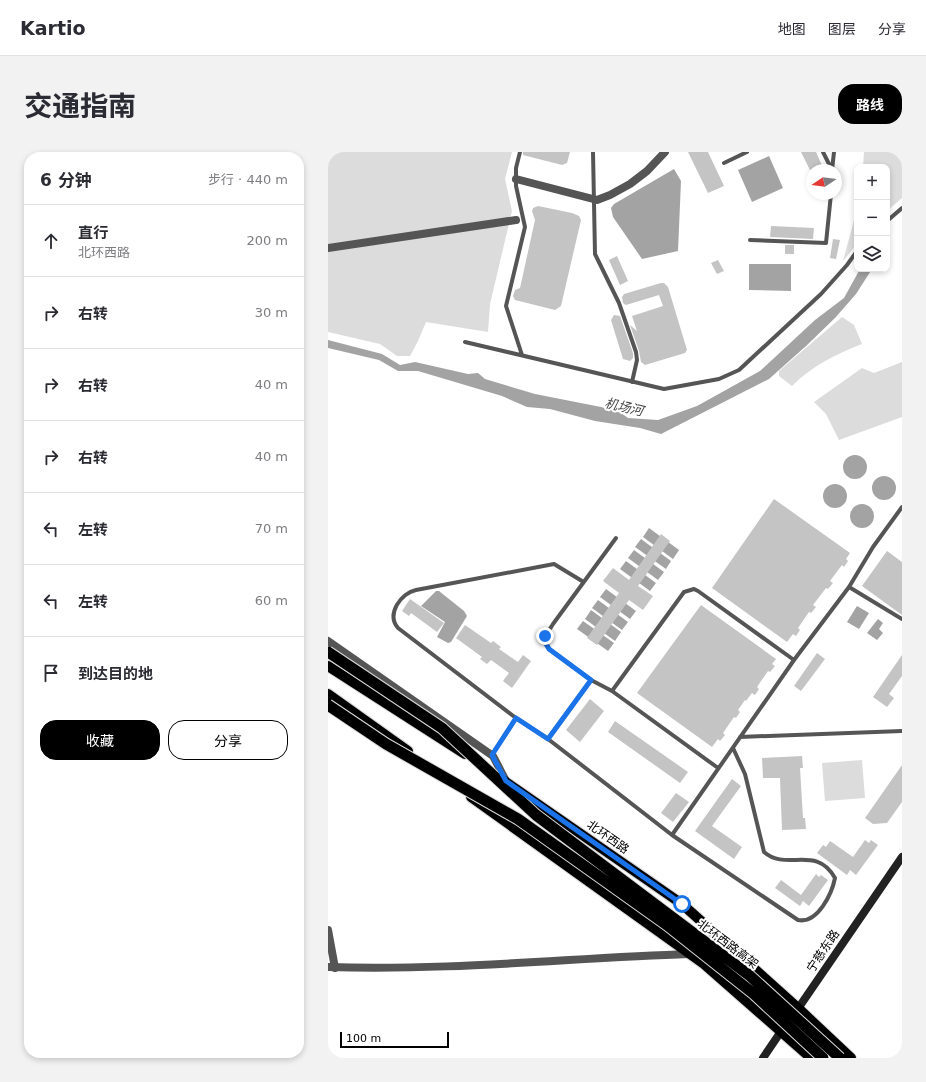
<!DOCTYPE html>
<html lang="zh">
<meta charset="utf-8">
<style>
body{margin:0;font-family:"DejaVu Sans","Noto Sans SC",sans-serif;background:#f2f2f3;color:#2b2b33}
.controls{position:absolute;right:12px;top:12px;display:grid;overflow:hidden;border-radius:8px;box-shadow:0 2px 6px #0003}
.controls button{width:36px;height:36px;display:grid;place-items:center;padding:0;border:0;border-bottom:1px solid #e1e1e2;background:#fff;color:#2b2b33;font:20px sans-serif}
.compass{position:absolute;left:478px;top:12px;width:36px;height:36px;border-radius:50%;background:#fff;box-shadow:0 2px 6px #0003;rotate:257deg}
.scale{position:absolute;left:12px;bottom:10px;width:109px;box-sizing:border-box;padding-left:4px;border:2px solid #000;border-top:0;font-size:11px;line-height:14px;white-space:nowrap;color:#000;-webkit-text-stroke:3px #fff;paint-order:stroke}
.stop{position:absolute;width:12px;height:12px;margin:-9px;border:3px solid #1a73e8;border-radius:50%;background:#fff}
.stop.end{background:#1a73e8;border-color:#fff;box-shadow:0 1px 4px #0008}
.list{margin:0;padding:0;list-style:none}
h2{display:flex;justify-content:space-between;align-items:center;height:52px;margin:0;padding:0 16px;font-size:17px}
h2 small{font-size:13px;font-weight:400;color:#7c7c81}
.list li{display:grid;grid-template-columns:26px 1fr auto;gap:12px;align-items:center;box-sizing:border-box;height:72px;padding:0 16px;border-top:1px solid #e1e1e2}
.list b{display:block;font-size:15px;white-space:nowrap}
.list p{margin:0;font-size:13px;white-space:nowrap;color:#7c7c81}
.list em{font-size:13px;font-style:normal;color:#7c7c81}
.actions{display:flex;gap:8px;padding:12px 16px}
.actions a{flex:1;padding:9px 0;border:1px solid #000;border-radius:16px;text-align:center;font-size:14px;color:#000}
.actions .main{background:#000;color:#fff}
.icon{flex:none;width:22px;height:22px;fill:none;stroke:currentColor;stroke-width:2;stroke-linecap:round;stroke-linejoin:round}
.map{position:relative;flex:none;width:574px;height:906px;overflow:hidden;border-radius:16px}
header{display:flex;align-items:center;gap:24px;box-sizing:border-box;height:56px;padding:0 20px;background:#fff;border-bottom:1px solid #e1e1e2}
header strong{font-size:19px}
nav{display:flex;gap:22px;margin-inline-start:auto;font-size:14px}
.intro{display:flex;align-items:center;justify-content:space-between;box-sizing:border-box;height:96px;padding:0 24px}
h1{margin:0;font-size:28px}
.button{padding:10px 18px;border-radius:16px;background:#000;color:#fff;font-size:14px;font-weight:700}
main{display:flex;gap:24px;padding:0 24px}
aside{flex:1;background:#fff;border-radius:16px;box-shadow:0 2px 6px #0003}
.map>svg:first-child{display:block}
.green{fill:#dcdcdc}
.water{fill:#a3a3a3}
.building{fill:#c4c4c4}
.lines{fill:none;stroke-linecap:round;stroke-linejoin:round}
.primary-casing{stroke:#dbdbdb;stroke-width:12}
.service{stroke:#555;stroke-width:4}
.minor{stroke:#555;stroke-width:8}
.tertiary{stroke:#555;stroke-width:8}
.secondary{stroke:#222;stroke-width:8}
.primary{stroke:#000;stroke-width:10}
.trunk-bridge-casing{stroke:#dbdbdb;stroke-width:13;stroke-linecap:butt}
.trunk-bridge{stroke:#000;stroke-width:11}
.route{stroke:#1a73e8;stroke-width:5}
.labels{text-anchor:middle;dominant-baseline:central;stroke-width:4;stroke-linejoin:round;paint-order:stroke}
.street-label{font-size:12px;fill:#000;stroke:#fff}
.water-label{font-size:13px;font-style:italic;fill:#444;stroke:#fff}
</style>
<header>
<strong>Kartio</strong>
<nav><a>地图</a><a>图层</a><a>分享</a></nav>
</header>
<div class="intro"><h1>交通指南</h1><a class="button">路线</a></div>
<main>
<aside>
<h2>6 分钟<small>步行 · 440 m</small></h2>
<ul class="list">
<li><svg class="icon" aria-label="ahead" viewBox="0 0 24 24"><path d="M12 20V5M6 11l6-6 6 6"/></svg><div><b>直行</b><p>北环西路</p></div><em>200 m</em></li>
<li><svg class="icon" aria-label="right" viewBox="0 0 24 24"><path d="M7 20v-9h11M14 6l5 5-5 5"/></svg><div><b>右转</b></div><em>30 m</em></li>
<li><svg class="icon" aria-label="right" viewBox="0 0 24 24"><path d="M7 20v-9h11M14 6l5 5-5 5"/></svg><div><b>右转</b></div><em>40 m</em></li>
<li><svg class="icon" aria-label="right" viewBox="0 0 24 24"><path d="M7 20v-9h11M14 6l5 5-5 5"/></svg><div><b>右转</b></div><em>40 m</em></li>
<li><svg class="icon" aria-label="left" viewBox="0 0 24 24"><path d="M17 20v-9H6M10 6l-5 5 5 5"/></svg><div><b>左转</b></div><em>70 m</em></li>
<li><svg class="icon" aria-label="left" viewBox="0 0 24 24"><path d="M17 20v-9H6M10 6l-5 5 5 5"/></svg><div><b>左转</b></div><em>60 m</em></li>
<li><svg class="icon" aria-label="arrive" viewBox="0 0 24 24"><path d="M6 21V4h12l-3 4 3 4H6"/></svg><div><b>到达目的地</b></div></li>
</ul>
<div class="actions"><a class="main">收藏</a><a>分享</a></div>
</aside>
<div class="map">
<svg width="574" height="906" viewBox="0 0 574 906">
<rect width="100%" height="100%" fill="#fff"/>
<path class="green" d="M0 0H184L177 27 184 59 162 152 160 180 98 170 90 189 82 204H69L52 192 0 180Z
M536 0H574V46L559 59V15H535Z
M529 57V92L515 109Z
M514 165 526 173 534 192C508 202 484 214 464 234L451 224V219Z
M574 210V265L511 288 498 262 486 250 534 216 546 221Z
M534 608 537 646 497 649 494 611Z"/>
<path class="water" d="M441 4 455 36 424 50 410 18Z
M346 17 353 29 350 99 314 107 285 65 283 56 286 52Z
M421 112H463V139L421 138Z
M532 117H544L528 142 507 166 478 194 441 227 333 282 312 276 267 269 222 257 199 255 174 244 90 219H70L51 208 0 196V188L54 202 72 213 87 210 140 222 150 221 157 227 207 242 273 255 293 261 300 266 330 268 369 254 432 219 487 168 516 146Z
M515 315a12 12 0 1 1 24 0a12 12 0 1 1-24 0Z
M544 336a12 12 0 1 1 24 0a12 12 0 1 1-24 0Z
M495 344a12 12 0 1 1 24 0a12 12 0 1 1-24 0Z
M522 364a12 12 0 1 1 24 0a12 12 0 1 1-24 0Z
M321 376 351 398 345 407 315 385Z
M313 387 343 409 338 417 307 395Z
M306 398 336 420 330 428 300 406Z
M298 409 328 431 322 439 292 417Z
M278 437 308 459 302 467 272 445Z
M108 439H111L136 459 139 464 123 490 120 491 109 485 117 470 93 454Z
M270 448 300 470 294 478 264 456Z
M529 454 541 461 531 477 519 470Z
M263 458 293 480 287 489 257 467Z
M550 467 555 471 551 477 555 481 549 488 539 481Z
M255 469 286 491 280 499 249 477Z"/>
<path class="building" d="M195 0H242L239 11 234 13 195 3Z
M360 0H380L396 34 380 41Z
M473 0H488L496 18H482Z
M210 54 244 61 251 64 253 68 233 154 227 158 187 148 185 144 187 138 192 136 207 68 204 59 205 56Z
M443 74 486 76 485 87 442 85Z
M505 87 512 88 508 107 502 106Z
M457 93H466V102H457Z
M289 104 300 129 292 133 281 108Z
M390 108 396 119 389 122 383 111Z
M333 131H336L340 135 359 198 357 201 317 213 313 210 311 199 302 173 309 179 304 164 335 154 331 143 298 153 295 151 294 145 296 142Z
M286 163 292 164 305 201V206L302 209 295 207 283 168Z
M446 347 522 401 518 407 520 409 516 415 514 413 502 429 505 431 500 437 498 436 485 453 488 455 483 461 481 460 470 476 472 478 468 484 465 482 459 490 384 436Z
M333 382 342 389 310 434 325 444 315 458 301 448 269 493 259 486 291 441 275 429 285 416 301 428Z
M559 399 574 410V463L534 434Z
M82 447 116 471 109 480 83 461 81 464 74 459Z
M373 453 448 507 444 512 447 514 442 520 440 519 429 535 431 537 427 543 424 541 418 549 417 548 410 558 412 560 408 566 406 565 395 581 397 583 392 589 390 587 384 595 309 541Z
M137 473 163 491 165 489 173 495 171 497 190 510 195 503 203 509 184 536 175 529 181 521 163 508 159 512 152 507 154 505 128 486Z
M489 501 497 507 473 539 466 534Z
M574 503V524L561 542 566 546 559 555 545 545Z
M262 547 276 559 252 590 238 578Z
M287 569 360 620 352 631 280 580Z
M474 604 475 616H472L475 666H477L478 677 454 678 452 626H435L434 606Z
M574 613V650L559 671 545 672 537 666Z
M404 627 413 634 384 674 414 695 406 707 367 679Z
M348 641 361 650 345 670 333 661Z
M537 688 541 691 543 688 550 693 528 723 522 718 519 723 489 701 495 693 498 695 502 689 525 705Z
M488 722 491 725 493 723 500 728 481 754 475 749 472 754 447 736 453 728 473 743Z"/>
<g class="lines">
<defs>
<path id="primary" d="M0 514 137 602
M0 542 80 599
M175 628 354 752 471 857 523 906
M143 645 376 812 483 906"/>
</defs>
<use href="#primary" class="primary-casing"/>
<path class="service" d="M192 0 188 16V34L197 75 178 154 194 203
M265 0 267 102 291 151 308 200 309 208 304 230
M495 0 504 18
M396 11 419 0
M504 18 506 0
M559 69 574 56
M422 88 498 91 503 42
M137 190 336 237 391 227 411 218 493 142 519 113 529 99
M288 386 225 472C219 482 214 486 221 497L263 528 284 539 390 616
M254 429 226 412 88 438C73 441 58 462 70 476L188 566 220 587 344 683 470 768C490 772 504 741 507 726 488 692 459 720 436 700L417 622 405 596
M521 435 574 467
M284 539 356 440 366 437 370 439 466 508
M412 585 574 579
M220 587 263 528
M164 603 188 566
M344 683 466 508 521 435 545 395 574 355"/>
<path class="minor" d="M188 27 269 48 282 43 302 32 319 19 337 0
M0 96 188 68
M0 489 165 604 178 629
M0 778 7 816"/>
<path class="tertiary" d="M0 815C121 819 241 806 361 802"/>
<path class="secondary" d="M467 861 574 705
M435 906 456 875"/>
<use href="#primary" class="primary"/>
<defs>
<path id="trunk-bridge" d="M0 500 114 576 208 663 421 823 512 906
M0 553 58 592 190 667 259 716 339 773 426 842 495 906"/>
</defs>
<use href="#trunk-bridge" class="trunk-bridge-casing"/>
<use href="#trunk-bridge" class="trunk-bridge"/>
</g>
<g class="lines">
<path class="route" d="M217 484V490L221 497 263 528 220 587 188 566 164 603 178 629 354 752"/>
</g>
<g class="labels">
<g class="street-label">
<text transform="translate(280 685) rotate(35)">北环西路</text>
<text transform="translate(400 792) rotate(37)">北环西路高架</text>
<text transform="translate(495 799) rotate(-56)">宁慈东路</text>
</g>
<g class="water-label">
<text transform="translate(296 255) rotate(13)">机场河</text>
</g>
</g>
</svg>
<div class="controls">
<button>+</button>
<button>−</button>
<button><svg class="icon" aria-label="layers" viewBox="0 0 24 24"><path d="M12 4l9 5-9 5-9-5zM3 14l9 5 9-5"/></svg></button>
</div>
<svg class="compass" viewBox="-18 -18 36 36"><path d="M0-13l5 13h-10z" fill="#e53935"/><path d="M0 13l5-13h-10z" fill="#7c7c81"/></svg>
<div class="scale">100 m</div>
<div class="stop" style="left:354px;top:752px"></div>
<div class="stop end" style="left:217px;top:484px"></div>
</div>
</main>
